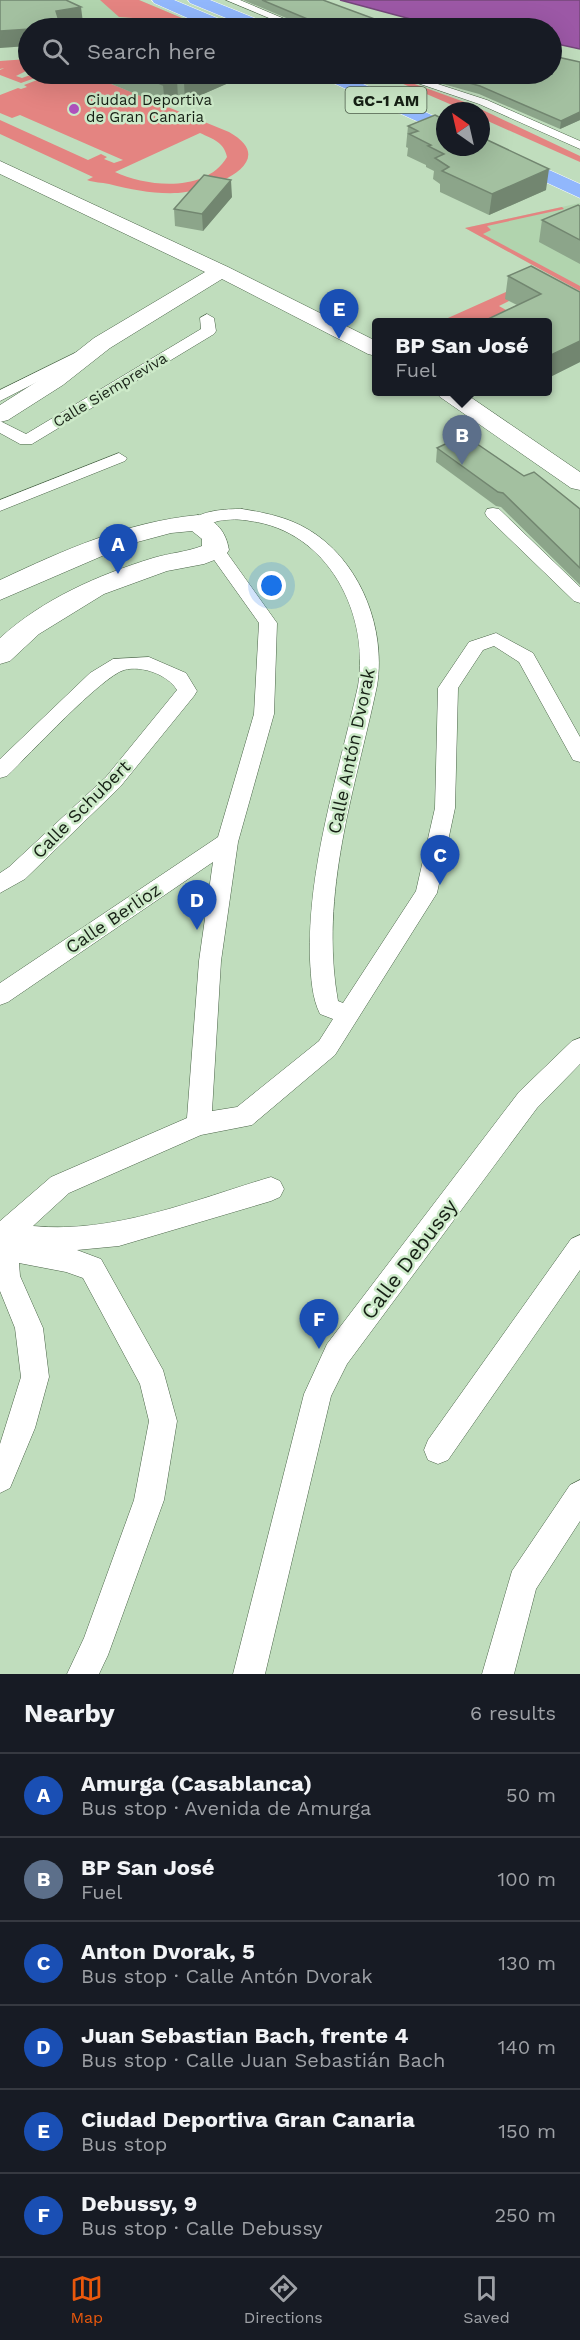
<!DOCTYPE html>
<meta charset="utf-8">
<style>
body{margin:0;font-family:"Work Sans",sans-serif;background:#20242c;color:#f1f3f6}
.compass{position:absolute;left:436px;top:102px;width:54px;height:54px;border-radius:50%;background:#171b24;box-shadow:0 6px 24px #0002;rotate:326deg}
.you{position:absolute;left:272px;top:586px;width:21px;height:21px;margin:-15px;border:4px solid #fff;border-radius:50%;background:#1a73e8;box-shadow:0 0 0 9px #1a73e833}
.badge{display:grid;place-items:center;width:39px;height:39px;border-radius:50%;background:#ea580c;color:#fff;font-size:20px;font-weight:700}
.pin{position:absolute;translate:-50% -50px;filter:drop-shadow(0 2px 3px #0008)}
.pin::after{content:'';position:absolute;top:32px;width:21px;height:18px;background:inherit;clip-path:polygon(0 0,100% 0,50% 100%)}
.popup{position:absolute;left:372px;top:318px;width:180px;height:78px;box-sizing:border-box;display:grid;place-content:center;border-radius:6px;background:#171b24;filter:drop-shadow(0 2px 4px #0005);font-size:20px;white-space:nowrap;color:#9ea1a6}
.popup b{font-size:22px;color:#f1f3f6}
.popup::after{content:'';position:absolute;left:50%;top:100%;margin-left:-12px;border:12px solid transparent;border-top-color:#171b24}
.list{margin:0;padding:0;list-style:none}
h2{display:flex;justify-content:space-between;align-items:center;height:78px;margin:0;padding:0 24px;font-size:26px}
h2 small{font-size:20px;font-weight:400;color:#9ea1a6}
.list li{display:grid;grid-template-columns:39px 1fr auto;gap:18px;align-items:center;box-sizing:border-box;height:84px;padding:0 24px;border-top:2px solid #363941}
.list b{display:block;font-size:22px;white-space:nowrap}
.list p{margin:0;font-size:20px;white-space:nowrap;color:#9ea1a6}
.list em{font-size:20px;font-style:normal;color:#9ea1a6}
.icon{flex:none;width:33px;height:33px;fill:none;stroke:currentColor;stroke-width:2;stroke-linecap:round;stroke-linejoin:round}
.map{position:relative;flex:none;width:580px;height:1674px;overflow:hidden}
.search{position:absolute;background:#171b24;box-shadow:0 6px 24px #0002;left:18px;right:18px;top:18px;height:66px;display:flex;align-items:center;gap:15px;box-sizing:border-box;padding:0 21px;border-radius:33px;color:#9ea1a6;font-size:22px}
.sheet{height:582px;background:#171b24}
nav{display:flex;justify-content:space-around;align-items:center;box-sizing:border-box;height:84px;border-top:2px solid #363941;background:#171b24;font-size:16px;color:#9ea1a6}
nav a{display:grid;justify-items:center;gap:3px}
nav .on{color:#ea580c}
.map>svg:first-child{display:block}
.built{fill:#b1d4ae}
.green{fill:#e48481;fill-rule:evenodd}
.water{fill:#9c58a6;stroke:#74477a;stroke-width:1.5}
.lines{fill:none;stroke-linecap:round;stroke-linejoin:round}
.street-casing{stroke:#4a6448;stroke-width:1}
.secondary-casing{stroke:#4a6448;stroke-width:1}
.highway-casing{stroke:#fff;stroke-width:1}
.street{fill:#fff;fill-rule:evenodd}
.secondary{fill:#fff;fill-rule:evenodd}
.highway{fill:#91b7fc;fill-rule:evenodd}
.wall{fill:#8ca58a}
.shaded-wall{fill:#728670}
.building{fill:#a3c0a0;stroke:#728670;stroke-width:1.5}
.poi-dot{fill:#af52bd;stroke:#cdeac9;stroke-width:2}
.labels{text-anchor:middle;dominant-baseline:central;stroke-width:5;stroke-linejoin:round;paint-order:stroke}
.far-poi-label{font-size:15px;fill:#162015;stroke:#cdeac9;text-anchor:start}
.far-street-label{font-size:15px;fill:#162015;stroke:#cdeac9}
.shield{fill:#cdeac9;stroke:#4d5d4b;stroke-width:1.5}
.shield-label{font-size:16px;font-weight:bold;fill:#162015}
.street-label{font-size:18px;fill:#162015;stroke:#cdeac9}
.near-street-label{font-size:21px;fill:#162015;stroke:#cdeac9}
</style>
<div class="map">
<svg width="580" height="1674" viewBox="0 0 580 1674">
<rect width="100%" height="100%" fill="#c0ddbd"/>
<path class="built" d="M0 0H139L189 21 167 28H28V46L0 48Z
M580 203V291L465 228Z"/>
<path class="green" d="M100 0H139L189 21 167 28 139 24 133 18 119 17Z
M28 59V70L16 76 22 78 33 74H46L21 83 0 75V70L4 68 0 69V61Z
M53 74H87L229 132C284 163 207 191 178 193 153 194 133 190 109 184 101 182 95 183 87 180L93 177 0 134V120L88 160 101 154 107 157 104 159 114 163 123 160 20 115 12 118 0 113V95L18 88 21 89 27 87 24 85ZM200 133C213 139 224 142 227 157 206 193 147 187 115 172Z
M380 74H387L470 104 580 156V162L481 118V111H466Z
M562 207 564 209 487 226 491 230 483 234 580 286V291L465 228Z
M506 292 512 296 509 301 499 306 527 322H439Z"/>
<path class="water" d="M340 0H580V49L552 43V28H444Z"/>
<g class="lines">
<defs>
<path id="street" d="M226 0H240L306 28H293Z
M391 74H407L487 100 580 141V149L479 104Z
M207 314 214 318 216 331 214 334 32 444H20L0 433V421L26 434 201 329 200 318Z
M83 349 88 350 90 353 88 356 0 401V390Z
M119 453 127 458 125 461 0 511V500Z
M493 508 499 509 580 587V603L574 601 487 517 485 513 487 509Z
M242 509C261 512 282 516 300 525 357 553 387 625 377 686 355 790 319 894 338 1001L343 1003 416 891 435 808 438 688 469 642 496 633 533 653 580 737V762L573 760 519 662 494 646 483 650 458 688 455 808 437 893 335 1055 252 1125 201 1135 69 1193 33 1226C114 1234 194 1200 271 1177L280 1181 284 1189 280 1197 271 1201 119 1246 77 1250 101 1259 163 1370 177 1421 164 1500 108 1655 99 1674H67L84 1638 134 1500 149 1421 140 1384 83 1278 66 1272 19 1263 20 1276 43 1328 49 1377 35 1428 10 1488 0 1493V1444L21 1377 15 1328 0 1291V1221L51 1177 187 1118 199 961 213 862 8 1002 0 1005V983L218 837 254 714 259 623 207 550 210 546H222L277 623 274 714 238 842 221 961 212 1111 237 1107 319 1041 333 1019 320 1014C312 998 311 978 310 960 307 867 338 776 358 686 370 614 328 531 250 521 240 519 229 519 218 521 209 524 202 529 192 527L189 523C199 510 226 509 242 509Z
M149 657 186 673 197 691 194 696 120 787 25 879 0 893V873L9 867 106 777 177 690C168 675 142 665 124 670 101 677 29 755 7 776L0 778V759L90 673 113 659Z
M580 1038V1064L537 1108 347 1364 331 1396 265 1674H233L304 1394 327 1344 519 1092 572 1041Z
M580 1235V1270L448 1460 438 1464 428 1460 424 1450 428 1440 571 1239Z
M580 1480V1521L536 1589 514 1674H482L512 1571 570 1485Z"/>
<path id="secondary" d="M0 161 228 267 376 341V356L368 354 222 279 110 348 63 385 8 420 0 422V405L47 375 94 338 205 272 0 174Z
M436 392H463L580 472V490L571 488 440 397Z
M198 515C217 520 226 532 229 550L225 556 204 564 167 571 104 594 39 634 10 661 0 664V638C43 599 98 575 153 558 170 553 186 552 202 546V539L192 531 171 533 130 544 0 600V580C64 550 126 522 198 515Z"/>
<path id="highway" d="M152 0H174L222 20 224 24 222 28H210L154 3Z
M188 0H210L269 24 271 28H250L190 3Z
M319 74H341L445 121V134L322 78Z
M481 139 580 184V198L474 149 473 147H481Z"/>
</defs>
<use href="#street" class="street-casing"/>
<use href="#secondary" class="secondary-casing"/>
<use href="#highway" class="highway-casing"/>
<use href="#street" class="street"/>
<use href="#secondary" class="secondary"/>
<use href="#highway" class="highway"/>
</g>
<path class="wall" d="M243 0H323L380 21 437 28H310Z
M553 56 580 62V120L560 129 479 94 407 74H552Z
M87 74H240V78L185 102 178 99 165 106Z
M408 126 546 190 489 215 440 192V184L433 179 434 171 426 167V165L407 156 408 148 406 147Z
M232 197 203 231 175 226 174 209Z
M580 206V264L539 242 542 220Z
M508 276 580 292V362L548 378V322H488V319L517 305 505 299Z
M437 448 524 476 580 509V585L501 507 496 506 436 462Z"/>
<path class="shaded-wall" d="M81 7 83 23 61 27V28H36L56 11Z
M28 29V46L0 48V31Z
M203 74H240V78L185 102 184 82Z
M177 79 178 99 165 106 163 85Z
M580 112V120L560 129 561 121Z
M549 169 546 190 489 215 492 194Z
M231 180 232 197 203 231 202 214Z
M580 341V362L548 378 551 355Z"/>
<path class="building" d="M0 0H66L81 7 56 11 61 27 0 31Z
M262 0H323L380 21 422 26 437 28H329Z
M145 20 154 28H123Z
M552 53 553 56 580 62V112L561 121 480 86 437 74H552Z
M135 74H203L184 82 177 79 163 85Z
M435 115 445 120V147H481V137L549 169 492 194 442 171 449 167 435 158 444 154 428 146 431 145 409 134 418 131 408 126Z
M204 175 231 180 202 214 174 209Z
M578 205 580 206V240L542 220Z
M531 266 580 292V341L551 355 548 353V322H494L488 319 541 294 508 276Z
M464 435 524 476 534 472 580 509V568L503 493 498 492 437 448Z"/>
<circle class="poi-dot" cx="74" cy="109" r="6"/>
<g class="labels">
<g class="far-poi-label">
<text x="86" y="100">Ciudad Deportiva<tspan x="86" dy="17">de Gran Canaria</tspan></text>
</g>
<g class="far-street-label">
<text transform="translate(110 390) rotate(-31)">Calle Siempreviva</text>
</g>
<rect class="shield" x="345.5" y="87" width="81" height="26" rx="4.5"/>
<g class="shield-label">
<text x="386" y="100">GC-1 AM</text>
</g>
<g class="street-label">
<text transform="translate(351 751) rotate(-78)">Calle Antón Dvorak</text>
<text transform="translate(81 809) rotate(-45)">Calle Schubert</text>
<text transform="translate(113 918) rotate(-34)">Calle Berlioz</text>
</g>
<g class="near-street-label">
<text transform="translate(409 1259) rotate(-53)">Calle Debussy</text>
</g>
</g>
</svg>
<svg class="compass" viewBox="-18 -18 36 36"><path d="M0-13l5 13h-10z" fill="#e53935"/><path d="M0 13l5-13h-10z" fill="#9ea1a6"/></svg>
<div class="you"></div>
<div class="pin badge" style="left:118px;top:574px;background:#1a4fb4">A</div>
<div class="pin badge" style="left:462px;top:465px;background:#5c6f8a">B</div>
<div class="popup"><b>BP San José</b>Fuel</div>
<div class="pin badge" style="left:440px;top:885px;background:#1a4fb4">C</div>
<div class="pin badge" style="left:197px;top:930px;background:#1a4fb4">D</div>
<div class="pin badge" style="left:339px;top:339px;background:#1a4fb4">E</div>
<div class="pin badge" style="left:319px;top:1349px;background:#1a4fb4">F</div>
<div class="search"><svg class="icon" aria-label="search" viewBox="0 0 24 24"><circle cx="10" cy="10" r="6"/><path d="M15 15l6 6"/></svg>Search here</div>
</div>
<section class="sheet">
<h2>Nearby<small>6 results</small></h2>
<ul class="list">
<li><span class="badge" style="background:#1a4fb4">A</span><div><b>Amurga (Casablanca)</b><p>Bus stop · Avenida de Amurga</p></div><em>50 m</em></li>
<li><span class="badge" style="background:#5c6f8a">B</span><div><b>BP San José</b><p>Fuel</p></div><em>100 m</em></li>
<li><span class="badge" style="background:#1a4fb4">C</span><div><b>Anton Dvorak, 5</b><p>Bus stop · Calle Antón Dvorak</p></div><em>130 m</em></li>
<li><span class="badge" style="background:#1a4fb4">D</span><div><b>Juan Sebastian Bach, frente 4</b><p>Bus stop · Calle Juan Sebastián Bach</p></div><em>140 m</em></li>
<li><span class="badge" style="background:#1a4fb4">E</span><div><b>Ciudad Deportiva Gran Canaria</b><p>Bus stop</p></div><em>150 m</em></li>
<li><span class="badge" style="background:#1a4fb4">F</span><div><b>Debussy, 9</b><p>Bus stop · Calle Debussy</p></div><em>250 m</em></li>
</ul>
</section>
<nav>
<a class="on"><svg class="icon" aria-label="map" viewBox="0 0 24 24"><path d="M3 6l6-2 6 2 6-2v14l-6 2-6-2-6 2zM9 4v14M15 6v14"/></svg>Map</a>
<a><svg class="icon" aria-label="directions" viewBox="0 0 24 24"><path d="M12 3l9 9-9 9-9-9zM9 14v-3h6M13 9l2 2-2 2"/></svg>Directions</a>
<a><svg class="icon" aria-label="saved" viewBox="0 0 24 24"><path d="M7 4h10v16l-5-4-5 4z"/></svg>Saved</a>
</nav>
